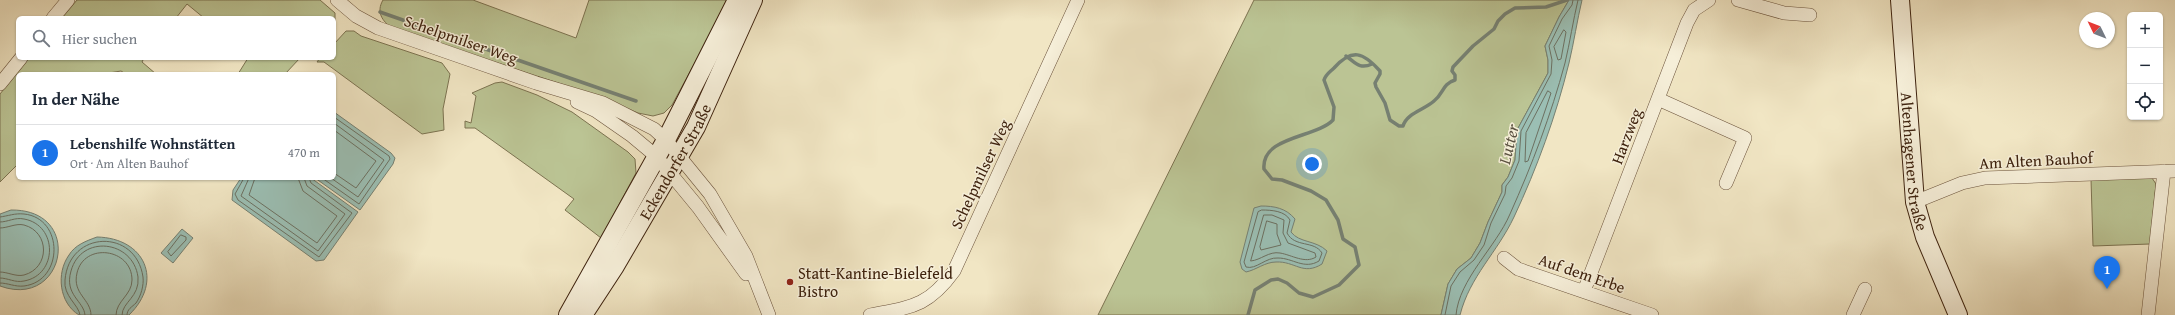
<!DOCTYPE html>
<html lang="de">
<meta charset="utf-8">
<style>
body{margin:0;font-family:"Gentium Book Plus",serif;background:#f2f2f3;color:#1f2937}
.controls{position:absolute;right:12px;top:12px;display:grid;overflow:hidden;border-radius:6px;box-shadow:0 1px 3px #0004}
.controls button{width:36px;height:36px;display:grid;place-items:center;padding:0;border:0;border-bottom:1px solid #e0e1e3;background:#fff;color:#1f2937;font:20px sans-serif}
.compass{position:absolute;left:2079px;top:12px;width:36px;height:36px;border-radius:50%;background:#fff;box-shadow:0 1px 3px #0004;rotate:313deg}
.you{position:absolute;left:1312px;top:164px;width:14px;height:14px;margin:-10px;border:3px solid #fff;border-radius:50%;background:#1a73e8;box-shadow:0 0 0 6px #1a73e833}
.badge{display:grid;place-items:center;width:26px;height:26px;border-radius:50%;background:#1a73e8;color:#fff;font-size:13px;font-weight:700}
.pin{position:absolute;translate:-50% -33px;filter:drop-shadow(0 1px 2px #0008)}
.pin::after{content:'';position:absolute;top:21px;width:14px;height:12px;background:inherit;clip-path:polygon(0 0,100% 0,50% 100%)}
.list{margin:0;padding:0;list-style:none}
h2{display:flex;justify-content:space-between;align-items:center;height:52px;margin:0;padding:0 16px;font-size:17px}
h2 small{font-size:13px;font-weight:400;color:#747a83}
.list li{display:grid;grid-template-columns:26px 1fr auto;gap:12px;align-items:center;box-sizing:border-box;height:56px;padding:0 16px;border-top:1px solid #e0e1e3}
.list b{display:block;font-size:15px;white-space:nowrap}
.list p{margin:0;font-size:13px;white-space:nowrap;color:#747a83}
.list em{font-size:13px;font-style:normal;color:#747a83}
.icon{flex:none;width:22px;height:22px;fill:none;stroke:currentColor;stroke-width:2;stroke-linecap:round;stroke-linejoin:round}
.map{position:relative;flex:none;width:2175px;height:315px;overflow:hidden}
.search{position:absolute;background:#fff;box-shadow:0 1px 3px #0004;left:16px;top:16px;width:320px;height:44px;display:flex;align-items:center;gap:10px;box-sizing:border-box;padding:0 14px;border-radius:6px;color:#747a83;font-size:15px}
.panel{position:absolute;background:#fff;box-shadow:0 1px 3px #0004;left:16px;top:72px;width:320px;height:108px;border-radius:6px}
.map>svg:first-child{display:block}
.green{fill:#bbc494;stroke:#7c7351}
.water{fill:#9bbfb4;stroke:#768072}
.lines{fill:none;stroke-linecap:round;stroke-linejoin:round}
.shore{stroke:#6c7061;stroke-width:1}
.stream{stroke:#768072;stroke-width:3.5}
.minor-casing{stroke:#6b533c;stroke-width:14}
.secondary-casing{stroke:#3e220e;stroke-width:20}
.minor{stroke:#f6efd9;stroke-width:13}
.secondary{stroke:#f6efd9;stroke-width:18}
.poi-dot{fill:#8f2418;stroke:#f6efd9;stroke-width:1.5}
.labels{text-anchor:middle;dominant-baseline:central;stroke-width:3;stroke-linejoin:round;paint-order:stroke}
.street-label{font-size:16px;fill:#3e220e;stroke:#f6efd9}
.poi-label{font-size:16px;fill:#3e220e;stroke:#f6efd9;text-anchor:start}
.water-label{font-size:17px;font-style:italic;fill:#5a5140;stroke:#f6efd9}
</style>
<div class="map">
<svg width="2175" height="315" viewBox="0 0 2175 315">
<rect width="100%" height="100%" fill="#f1e6c4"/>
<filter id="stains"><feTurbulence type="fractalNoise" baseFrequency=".005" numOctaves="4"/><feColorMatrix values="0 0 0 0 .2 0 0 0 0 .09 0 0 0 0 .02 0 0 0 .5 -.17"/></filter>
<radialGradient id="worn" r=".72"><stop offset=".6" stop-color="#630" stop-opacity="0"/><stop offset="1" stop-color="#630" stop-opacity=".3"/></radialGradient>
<path class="green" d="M77 0H320L335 13V21L334 22V18H204L187 4 176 18H62Z
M383 0H473L576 38 589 0H729L672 105 664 113 653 116 638 113 600 97 392 28C382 21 376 12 383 0Z
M1254 0H1569L1559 17 1545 46 1548 60V73L1517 130 1515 160 1508 177 1502 185V192L1488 222 1480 243 1471 258 1457 269 1448 284 1441 315H1098Z
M346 31H354L361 36 442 63 450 74 443 109 444 130 422 134 324 62H317L320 58H334V44Z
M29 58H144L142 62 156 74H126L121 71 103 74H18V164L0 182V94Z
M248 58H300L285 74H238Z
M502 82 537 95 572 112 628 152 635 159 636 173 601 238 565 210 574 199 475 128H465V121L471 123 476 96 472 93 495 83Z
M2152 178 2156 184 2150 244 2093 246 2091 179Z"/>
<path class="water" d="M1569 0H1582C1577 21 1574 42 1569 63 1556 116 1537 168 1514 217 1497 253 1470 276 1460 315H1441L1448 284 1457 269 1471 258 1480 243 1488 222 1502 192V185L1508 177 1515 160 1517 130 1548 73V60L1545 46 1559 17Z
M334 112 391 153 395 158 393 164 360 210 315 178H334Z
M241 178H311L358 212 324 260 316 261 232 200 233 190Z
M1261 206C1274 206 1286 208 1295 219L1291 232C1299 243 1316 240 1327 251L1322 264C1303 276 1295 261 1276 262 1265 262 1256 270 1246 272L1242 269 1240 262 1254 208Z
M11 210C85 209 65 310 0 286V214Z
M182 229 193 238 173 263 161 253Z
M97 237C145 238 164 281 129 315H79C59 303 56 273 69 255 75 245 86 241 97 237Z"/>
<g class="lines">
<path class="shore" d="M1564 30 1566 32 1561 59 1558 60 1554 47Z
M1548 91 1551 93 1528 161 1525 162 1526 133Z
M334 130 376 161 356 188 334 173
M244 178 235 194 238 200 319 257 352 213 311 183 309 178
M249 178 241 196 318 251 345 214 307 186 304 178
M255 178 249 195 317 243 337 216 303 191 298 178
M322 178 359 204 390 159 389 156 334 117
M331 178 358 197 384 160 334 123
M1262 210C1272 210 1285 211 1290 220L1287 233C1295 248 1314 240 1322 253L1319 261C1304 270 1293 258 1278 258 1266 257 1256 270 1246 267L1244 262 1258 212Z
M1264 215H1272L1284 220 1283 233 1288 243 1315 253 1316 257C1305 264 1292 255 1280 253 1269 251 1261 260 1251 261Z
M0 217C8 216 15 213 24 214 64 218 64 281 24 286 15 287 8 283 0 283
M1267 221 1277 224V234L1281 245 1261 250 1260 247Z
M0 222C8 222 15 217 24 219 58 225 58 275 24 281 15 283 8 278 0 278
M0 228C8 228 16 223 24 225 50 232 50 268 24 275 16 277 8 272 0 272
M181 235 186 237V240L171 256 168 252Z
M80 315C79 305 63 296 65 280 69 230 136 228 143 277 144 285 141 296 136 303 132 307 127 309 127 315
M85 315C84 301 64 295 71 271 81 234 133 240 138 277 140 297 122 302 122 315
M91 315C91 299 72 294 77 273 84 242 132 248 132 280 132 295 116 301 116 315
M1445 315 1451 286 1460 272 1474 260 1484 245 1491 223 1505 194 1506 186 1512 178 1519 161 1521 131 1551 74 1552 60 1549 46 1562 19 1572 5 1573 0
M1456 315C1459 279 1496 247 1510 214 1532 165 1551 115 1565 63 1570 42 1573 21 1578 0"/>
<path class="stream" d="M380 12 497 53
M1346 56C1355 62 1359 70 1372 64
M509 57 636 101
M1248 315 1255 290 1271 280 1278 279 1287 283 1299 293 1313 297 1339 285 1359 265 1355 247 1343 239 1338 220 1326 200 1311 191 1282 180 1272 179 1264 169C1261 136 1316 138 1333 120L1334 107 1324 80C1326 74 1330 72 1334 68 1352 48 1363 52 1380 71V74L1375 83 1376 87 1385 103 1390 120 1399 126H1403C1407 113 1424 110 1434 101 1444 93 1442 84 1455 80V75L1452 71 1453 67 1473 46 1494 29 1498 21 1505 14 1515 8 1546 7 1567 0"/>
<defs>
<path id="minor" d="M337 0 356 16 378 28 536 83 603 103 654 129 666 140 710 194 746 256 769 315
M1738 0 1784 13 1810 15
M53 18 68 0
M0 84 21 58
M1658 99 1745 138 1726 183
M577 102 596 111 632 136 656 156 698 207 746 274
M1915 202 1962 183 1985 178 2175 171
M1504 258 1518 269 1652 315
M1584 291 1687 23 1694 10 1709 0
M870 315C911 307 928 307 954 271L1078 0
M1853 315 1865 289
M2148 315 2164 171"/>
<g id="secondary">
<path id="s1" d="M1900 0 1915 202 1925 237 1958 315"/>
<path d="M568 315 666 140 737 0"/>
<path id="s2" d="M583 315 615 266 696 127 753 0"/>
</g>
</defs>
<use href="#minor" class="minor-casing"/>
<use href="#secondary" class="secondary-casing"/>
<use href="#minor" class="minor"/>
<use href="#secondary" class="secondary"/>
</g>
<circle class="poi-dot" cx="790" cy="282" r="4"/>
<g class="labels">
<g class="street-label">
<text transform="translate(461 39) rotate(19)">Schelpmilser Weg</text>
<text transform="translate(1626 136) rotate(-69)">Harzweg</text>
<text transform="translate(2036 160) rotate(-3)">Am Alten Bauhof</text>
<text stroke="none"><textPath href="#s2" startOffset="179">Eckendorfer Straße</textPath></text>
<text stroke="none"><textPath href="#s1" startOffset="162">Altenhagener Straße</textPath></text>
<text transform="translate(980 174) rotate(-65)">Schelpmilser Weg</text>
<text transform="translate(1582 273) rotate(19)">Auf dem Erbe</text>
</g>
<g class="poi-label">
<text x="798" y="273">Statt-Kantine-Bielefeld<tspan x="798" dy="18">Bistro</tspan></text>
</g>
<g class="water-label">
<text transform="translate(1508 144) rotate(-77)">Lutter</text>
</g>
</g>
<rect width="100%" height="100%" filter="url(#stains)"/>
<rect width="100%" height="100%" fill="url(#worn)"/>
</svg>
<div class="controls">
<button>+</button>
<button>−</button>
<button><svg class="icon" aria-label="locate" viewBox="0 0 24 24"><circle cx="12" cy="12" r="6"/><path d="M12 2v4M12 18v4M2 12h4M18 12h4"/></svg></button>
</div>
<svg class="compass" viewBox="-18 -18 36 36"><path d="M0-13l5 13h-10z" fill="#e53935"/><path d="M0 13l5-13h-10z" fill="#747a83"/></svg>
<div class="you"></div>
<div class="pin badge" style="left:2107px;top:289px">1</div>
<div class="search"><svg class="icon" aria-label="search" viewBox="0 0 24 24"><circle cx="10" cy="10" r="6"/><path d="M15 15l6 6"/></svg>Hier suchen</div>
<section class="panel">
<h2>In der Nähe<small></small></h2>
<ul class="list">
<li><span class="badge">1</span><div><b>Lebenshilfe Wohnstätten</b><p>Ort · Am Alten Bauhof</p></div><em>470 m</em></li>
</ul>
</section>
</div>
